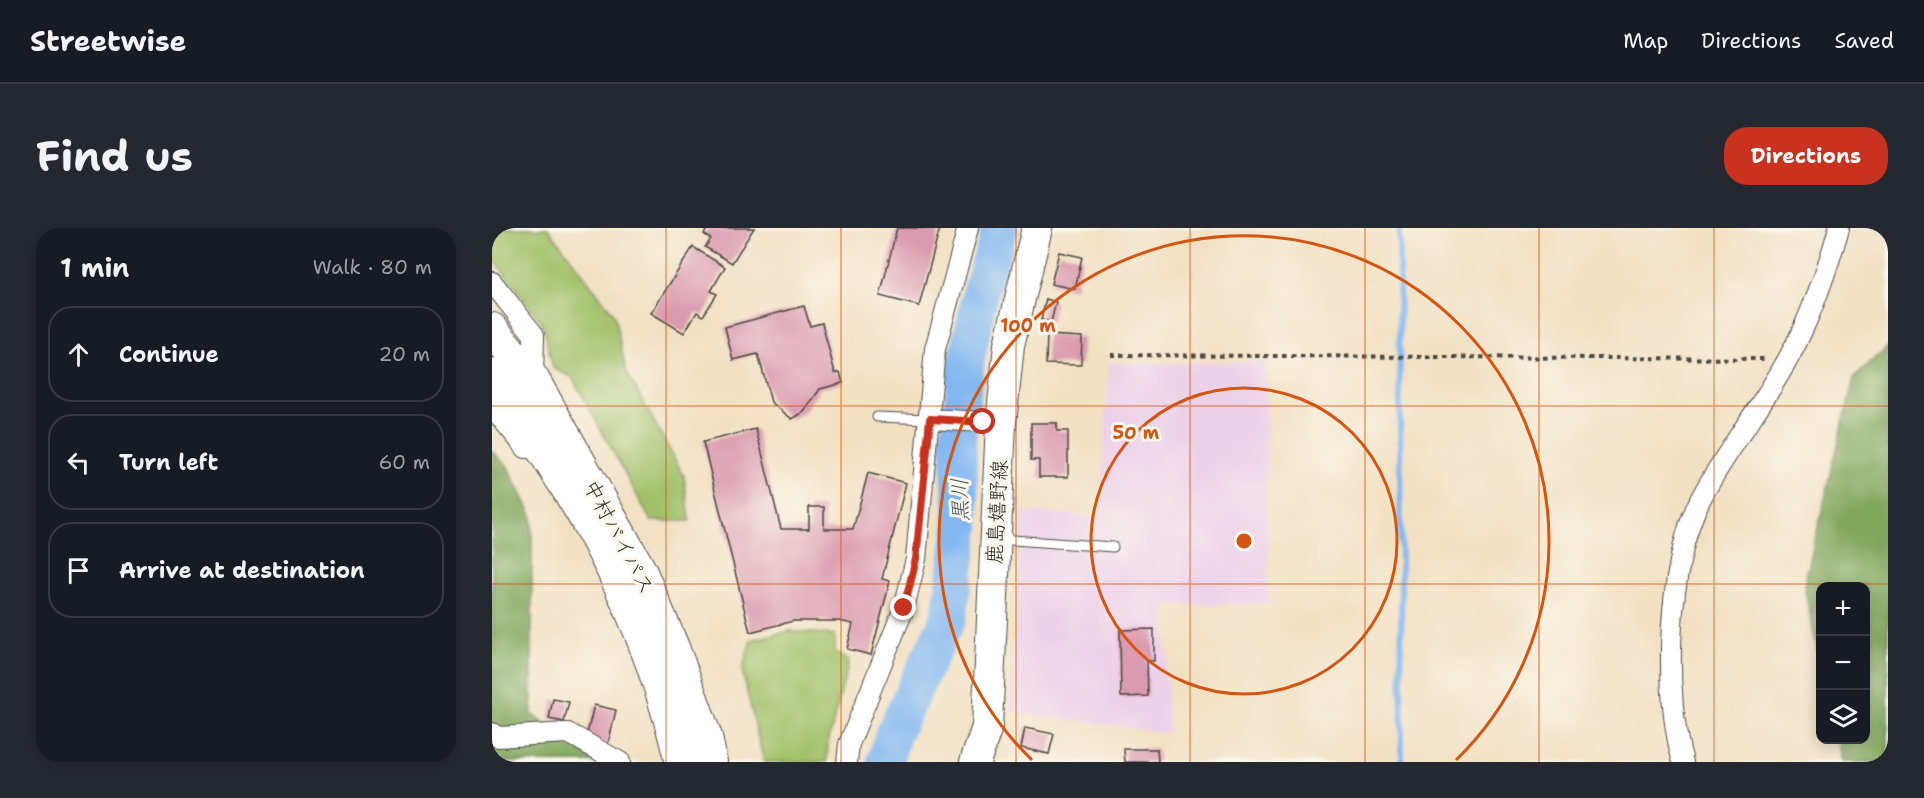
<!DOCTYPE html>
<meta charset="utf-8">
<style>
body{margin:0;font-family:"Shantell Sans","Klee One",sans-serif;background:#242831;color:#f1f3f6}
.controls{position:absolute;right:18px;bottom:18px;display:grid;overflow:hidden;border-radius:12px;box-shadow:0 3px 15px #0003}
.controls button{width:54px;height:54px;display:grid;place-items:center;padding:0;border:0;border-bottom:2px solid #363941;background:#171b24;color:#f1f3f6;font:30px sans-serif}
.stop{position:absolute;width:18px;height:18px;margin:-14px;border:4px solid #c8321e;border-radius:50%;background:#fff}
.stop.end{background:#c8321e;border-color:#fff;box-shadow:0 2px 6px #0008}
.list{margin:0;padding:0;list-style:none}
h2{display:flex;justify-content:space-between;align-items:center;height:78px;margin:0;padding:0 24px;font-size:26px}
h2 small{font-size:20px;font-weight:400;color:#9ea1a6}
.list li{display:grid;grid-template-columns:39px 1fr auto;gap:18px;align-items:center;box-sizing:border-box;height:96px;margin:0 12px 12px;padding:0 12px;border:2px solid #363941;border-radius:24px}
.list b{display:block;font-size:22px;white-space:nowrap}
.list em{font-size:20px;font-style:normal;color:#9ea1a6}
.icon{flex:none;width:33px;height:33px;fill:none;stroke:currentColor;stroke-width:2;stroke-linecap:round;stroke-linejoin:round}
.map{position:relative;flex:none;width:1396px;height:534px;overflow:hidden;border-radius:24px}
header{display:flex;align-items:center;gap:36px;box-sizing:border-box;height:84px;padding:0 30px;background:#171b24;border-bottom:2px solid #363941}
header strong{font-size:28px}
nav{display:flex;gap:33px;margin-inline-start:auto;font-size:21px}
.intro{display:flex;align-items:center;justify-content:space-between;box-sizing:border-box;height:144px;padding:0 36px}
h1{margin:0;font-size:42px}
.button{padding:15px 27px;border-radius:24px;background:#c8321e;color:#fff;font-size:21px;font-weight:700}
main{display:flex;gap:36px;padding:0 36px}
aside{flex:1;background:#171b24;border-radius:24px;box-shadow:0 3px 15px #0003}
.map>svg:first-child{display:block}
.built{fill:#edd1e9}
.green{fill:#a1c068;stroke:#66764a;stroke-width:1.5}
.forest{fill:#80a65c;stroke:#566844;stroke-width:1.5}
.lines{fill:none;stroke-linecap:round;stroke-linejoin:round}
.stream{stroke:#82b7f0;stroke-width:6}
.river{stroke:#82b7f0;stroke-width:36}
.building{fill:#da9aaf}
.service-casing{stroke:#494642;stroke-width:11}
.minor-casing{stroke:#494642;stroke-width:22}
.primary-casing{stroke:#494642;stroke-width:32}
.trunk-casing{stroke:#494642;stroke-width:34}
.path{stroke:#494642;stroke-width:4;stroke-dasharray:4.5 4.5;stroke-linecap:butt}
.service{stroke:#fff;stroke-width:9}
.minor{stroke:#fff;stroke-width:20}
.primary{stroke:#fff;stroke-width:30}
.trunk{stroke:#fff;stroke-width:32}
.route{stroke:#c8321e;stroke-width:8}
.grid{fill:none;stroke:#d5540f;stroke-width:1.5;stroke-opacity:0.55}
.ring{fill:none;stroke:#d5540f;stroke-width:3}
.labels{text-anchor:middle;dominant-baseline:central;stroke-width:6;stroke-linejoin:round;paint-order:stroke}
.street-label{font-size:21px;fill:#2b2b2b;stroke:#fbf7ec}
.water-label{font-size:22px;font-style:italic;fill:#455566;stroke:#fbf7ec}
.centre{fill:#d5540f;stroke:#fbf7ec;stroke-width:3}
.ring-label{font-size:18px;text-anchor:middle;font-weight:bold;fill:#d5540f;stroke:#fbf7ec;stroke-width:6;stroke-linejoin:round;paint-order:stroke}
</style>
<header>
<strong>Streetwise</strong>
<nav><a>Map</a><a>Directions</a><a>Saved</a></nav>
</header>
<div class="intro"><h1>Find us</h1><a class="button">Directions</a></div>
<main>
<aside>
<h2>1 min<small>Walk · 80 m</small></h2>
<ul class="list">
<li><svg class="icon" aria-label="ahead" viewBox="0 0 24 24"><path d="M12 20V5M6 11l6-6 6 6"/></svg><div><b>Continue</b></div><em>20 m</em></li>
<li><svg class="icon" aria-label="left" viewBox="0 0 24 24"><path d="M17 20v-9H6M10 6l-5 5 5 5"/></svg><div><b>Turn left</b></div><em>60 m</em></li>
<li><svg class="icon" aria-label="arrive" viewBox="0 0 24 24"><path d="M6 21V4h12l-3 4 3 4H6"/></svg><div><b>Arrive at destination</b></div></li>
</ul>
</aside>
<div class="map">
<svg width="1396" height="534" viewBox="0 0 1396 534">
<rect width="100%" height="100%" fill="#fbf7ec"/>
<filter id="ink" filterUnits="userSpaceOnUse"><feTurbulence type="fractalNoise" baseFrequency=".0167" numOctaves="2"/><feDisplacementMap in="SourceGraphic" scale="12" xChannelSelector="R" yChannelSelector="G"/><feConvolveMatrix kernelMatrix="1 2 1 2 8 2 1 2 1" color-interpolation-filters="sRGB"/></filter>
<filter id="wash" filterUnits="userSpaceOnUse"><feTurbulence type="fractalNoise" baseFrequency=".008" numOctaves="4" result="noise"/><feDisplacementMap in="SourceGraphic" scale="24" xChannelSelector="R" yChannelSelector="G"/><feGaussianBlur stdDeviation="1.35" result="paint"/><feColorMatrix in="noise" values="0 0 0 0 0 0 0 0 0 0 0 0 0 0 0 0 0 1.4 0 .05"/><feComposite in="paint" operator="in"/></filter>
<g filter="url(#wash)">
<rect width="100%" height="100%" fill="#f2e0c2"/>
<path class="built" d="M774 134 777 376 674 377 676 505 518 484 530 283 608 288 617 135Z"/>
<path class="green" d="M0 0H56L122 87 134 143 192 248 198 293H159L80 149 61 140 51 96 0 29Z
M297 403 343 407V423L357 433 336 514 335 534H272L250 443 259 412Z"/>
<path class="forest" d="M1396 118V534H1350L1345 512H1374V358H1328V435L1312 357 1362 150Z
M0 223 16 239 40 287V486L104 534H0Z"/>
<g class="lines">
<path class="stream" d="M907 0 910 534"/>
<path class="river" d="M393 534 401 506 457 389 470 300 466 212 475 130 489 63 508 0"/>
</g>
<g id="blocks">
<path class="building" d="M216 0H262L240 35 213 19 219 11 212 6Z
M405 0H448L427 78 388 68Z
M201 19 233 39 219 63 225 66 211 88 205 84 192 105 159 85Z
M567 24 590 29 583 61 559 56Z
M554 71 564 74 559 94 549 92Z
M312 78 318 98 330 95 343 145 348 144 351 155 328 161 312 184 300 191 279 174 266 126 241 132 233 99Z
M555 107 590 109 589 137 554 136Z
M539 195H565V203H576V249H547V232H539Z
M264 201 289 301H317V279H332V301H361L376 245 414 255 390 351 398 353 379 427 355 421 361 396 347 393H301L258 404 211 214Z
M662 401V433H655L656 468 629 469 628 402Z
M61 471 77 474 72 494 57 491Z
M102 477 124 482 116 516 94 510Z
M533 500 562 506 557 526 529 520Z
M632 521H665L666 534H633Z"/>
</g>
</g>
<g filter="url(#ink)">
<use href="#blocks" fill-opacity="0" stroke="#494642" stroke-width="1.5"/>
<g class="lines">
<defs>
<path id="service" d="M385 189 438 191
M506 311 621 319"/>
<path id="minor" d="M0 54 42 107 41 151
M0 179 34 220
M438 191 509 195
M0 505 6 509 76 505 128 534
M355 534 357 516 412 380 424 331 443 121 476 0
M1191 534C1171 466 1175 334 1209 270 1234 222 1270 179 1296 131 1319 89 1334 46 1347 0"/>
<path id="primary" d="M483 534 495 499 509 195 517 117 545 0"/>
<path id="trunk" d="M0 101 41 151 148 342 182 422 214 509 219 534
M0 146 14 165C39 205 66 244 90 285 135 362 168 447 189 534"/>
</defs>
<use href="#service" class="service-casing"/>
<use href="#minor" class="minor-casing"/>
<use href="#primary" class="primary-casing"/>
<use href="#trunk" class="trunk-casing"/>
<path class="path" d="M619 127 1275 131"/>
<use href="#service" class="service"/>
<use href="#minor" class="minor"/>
<use href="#primary" class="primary"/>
<use href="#trunk" class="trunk"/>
</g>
</g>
<g class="lines" filter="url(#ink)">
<path class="route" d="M412 380 424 331 438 191 491 194"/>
</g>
<path class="grid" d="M174 0V534M349 0V534M524 0V534M698 0V534M873 0V534M1047 0V534M1222 0V534M0 178H1396M0 356H1396"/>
<g class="ring">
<circle cx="752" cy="313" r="153"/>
<path d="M540 532A305 305 0 1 1 964 532"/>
</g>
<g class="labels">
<g class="street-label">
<text transform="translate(505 284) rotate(-87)">鹿島嬉野線</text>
<text transform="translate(127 309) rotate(62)">中村バイパス</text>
</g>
<g class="water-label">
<text transform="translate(468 272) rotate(-92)">黒川</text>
</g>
</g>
<circle cx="752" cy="313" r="9" class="centre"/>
<g class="ring-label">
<text x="536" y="104">100 m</text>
<text x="644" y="211">50 m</text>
</g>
</svg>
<div class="controls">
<button>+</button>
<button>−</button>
<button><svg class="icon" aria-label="layers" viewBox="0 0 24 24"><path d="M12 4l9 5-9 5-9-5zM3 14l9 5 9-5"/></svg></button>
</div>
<div class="stop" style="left:491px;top:194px"></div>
<div class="stop end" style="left:412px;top:380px"></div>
</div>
</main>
